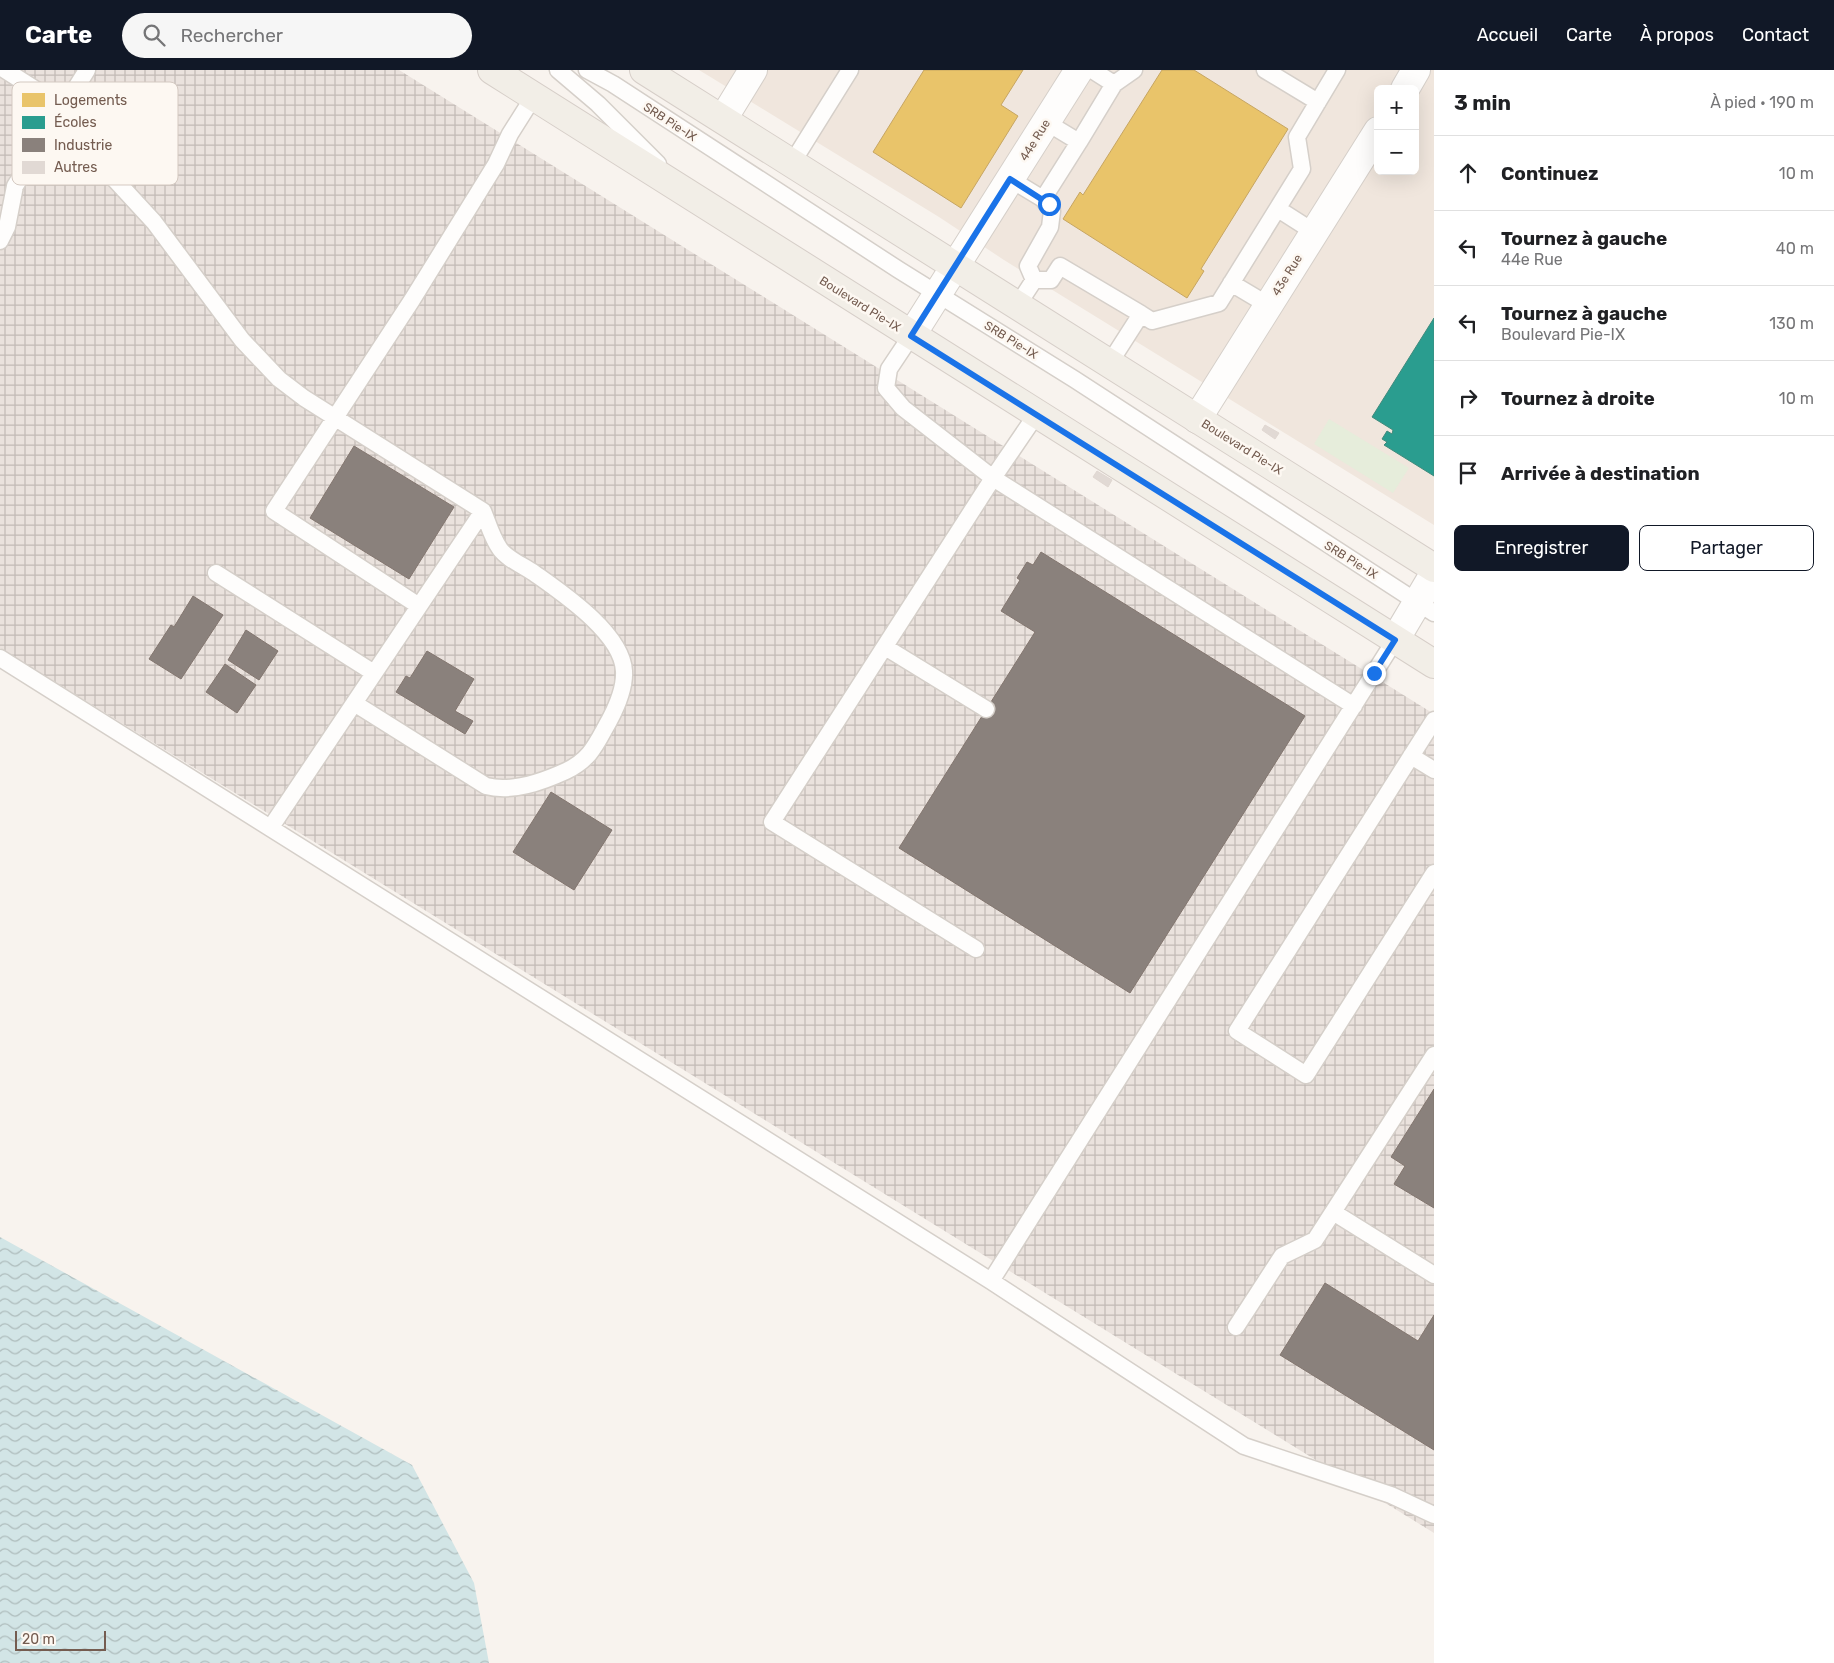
<!DOCTYPE html>
<html lang="fr">
<meta charset="utf-8">
<style>
body{margin:0;font-family:Rubik,sans-serif;background:#f6f6f6;color:#202124}
.controls{position:absolute;right:15px;top:15px;display:grid;overflow:hidden;border-radius:8px;box-shadow:0 5px 20px #0002}
.controls button{width:45px;height:45px;display:grid;place-items:center;padding:0;border:0;border-bottom:1px solid #e0e0e0;background:#fff;color:#202124;font:25px sans-serif}
.scale{position:absolute;left:15px;bottom:12px;width:91px;box-sizing:border-box;padding-left:5px;border:2px solid #745c50;border-top:0;font-size:14px;line-height:18px;white-space:nowrap;color:#745c50;-webkit-text-stroke:4px #fdf8f2;paint-order:stroke}
.stop{position:absolute;width:15px;height:15px;margin:-11px;border:4px solid #1a73e8;border-radius:50%;background:#fff}
.stop.end{background:#1a73e8;border-color:#fff;box-shadow:0 1px 5px #0008}
.list{margin:0;padding:0;list-style:none}
h2{display:flex;justify-content:space-between;align-items:center;height:65px;margin:0;padding:0 20px;font-size:21px}
h2 small{font-size:16px;font-weight:400;color:#757577}
.list li{display:grid;grid-template-columns:32px 1fr auto;gap:15px;align-items:center;box-sizing:border-box;height:75px;padding:0 20px;border-top:1px solid #e0e0e0}
.list b{display:block;font-size:19px;white-space:nowrap}
.list p{margin:0;font-size:16px;white-space:nowrap;color:#757577}
.list em{font-size:16px;font-style:normal;color:#757577}
.actions{display:flex;gap:10px;padding:15px 20px}
.actions a{flex:1;padding:11px 0;border:1px solid #111827;border-radius:8px;text-align:center;font-size:18px;color:#111827}
.actions .main{background:#111827;color:#fff}
.icon{flex:none;width:28px;height:28px;fill:none;stroke:currentColor;stroke-width:2;stroke-linecap:round;stroke-linejoin:round}
.map{position:relative;flex:none;width:1434px;height:1593px;overflow:hidden}
header{display:flex;align-items:center;gap:30px;box-sizing:border-box;height:70px;padding:0 25px;background:#111827;color:#fff}
header strong{font-size:24px}
nav{display:flex;gap:28px;margin-inline-start:auto;font-size:18px}
.search{width:350px;height:45px;background:#f6f6f6;display:flex;align-items:center;gap:12px;box-sizing:border-box;padding:0 18px;border-radius:28px;color:#757577;font-size:19px}
main{display:flex}
aside{flex:1;background:#fff}
.map>svg:first-child{display:block}
.residential{fill:#f0e6dd;fill-rule:evenodd}
.industrial{fill:url(#industrial-grid)}
.green{fill:#e6eddb}
.water{fill:url(#water-waves)}
.homes{fill:#e9c46a;stroke:#c6a562}
.schools{fill:#2a9d8f;stroke:#408a7c}
.industry{fill:#8a817c;stroke:#83766f}
.building{fill:#e1d9d4;stroke:#e0d7d1}
.lines{fill:none;stroke-linecap:round;stroke-linejoin:round}
.service-casing{stroke:#d5cfc9;stroke-width:19}
.minor-casing{stroke:#d5cfc9;stroke-width:30}
.primary-casing{stroke:#d6cec8;stroke-width:30}
.path{stroke:#d8d1cd;stroke-width:3;stroke-dasharray:1 4;stroke-linecap:butt}
.service{stroke:#fefdfc;stroke-width:16}
.minor{stroke:#fefdfc;stroke-width:28}
.primary{stroke:#f2eee7;stroke-width:28}
.route{stroke:#1a73e8;stroke-width:6}
.labels{text-anchor:middle;dominant-baseline:central;stroke-width:5;stroke-linejoin:round;paint-order:stroke}
.street-label{font-size:12px;fill:#745c50;stroke:#fdf8f2}
.key{fill:#fdf8f2;stroke:#d4c9c1;stroke-width:1}
.key-label{font-size:14px;fill:#745c50}
</style>
<header>
<strong>Carte</strong>
<div class="search"><svg class="icon" aria-label="search" viewBox="0 0 24 24"><circle cx="10" cy="10" r="6"/><path d="M15 15l6 6"/></svg>Rechercher</div>
<nav><a>Accueil</a><a>Carte</a><a>À propos</a><a>Contact</a></nav>
</header>
<main>
<div class="map">
<svg width="1434" height="1593" viewBox="0 0 1434 1593">
<defs>
<pattern id="industrial-grid" width="8" height="8" patternUnits="userSpaceOnUse" patternTransform="scale(1.25)"><rect width="8" height="8" fill="#eae2dd"/><path d="M0 4h8M4 0v8" fill="none" stroke="#c2bab6"/></pattern>
<pattern id="water-waves" width="16" height="10" patternUnits="userSpaceOnUse" patternTransform="scale(1.25)"><rect width="16" height="10" fill="#d2e5e6"/><path d="M0 5q4-4 8 0t8 0" fill="none" stroke="#afbdbd"/></pattern>
</defs>
<rect width="100%" height="100%" fill="#f8f3ee"/>
<path class="residential" d="M699 0H1434V455L1004 190 939 147ZM1378 19H1415V101H1378Z"/>
<path class="industrial" d="M0 0H399L1434 644V1463L0 578Z"/>
<path class="green" d="M1329 349 1409 398 1393 423 1314 374Z"/>
<path class="water" d="M0 1167 412 1395 474 1513 489 1593H0Z"/>
<path class="homes" d="M924 0H1023L1001 35 1018 46 961 138 873 82Z
M1162 0H1194L1288 59 1201 199 1204 201 1187 228 1063 149 1080 122 1083 125Z"/>
<path class="schools" d="M1434 248V406L1384 375 1387 372 1382 369 1387 361 1392 364 1393 360 1372 347Z"/>
<path class="industry" d="M354 376 454 437 409 509 310 448Z
M1041 482 1305 646 1130 923 899 778 1035 562 1001 541 1020 510 1017 508 1027 492 1033 495Z
M193 526 223 545 181 609 149 589 171 555 174 557Z
M246 560 278 581 259 610 228 590Z
M427 581 474 609 455 641 473 651 465 664 396 622 406 606 410 608Z
M225 594 256 615 237 643 206 622Z
M551 722 612 760 574 820 513 782Z
M1434 1019V1138L1394 1114 1405 1096 1391 1087Z
M1325 1213 1418 1271 1434 1245V1380L1280 1285Z"/>
<path class="building" d="M1265 355 1279 363 1275 369 1262 360Z
M1097 401 1112 410 1108 417 1093 407Z"/>
<g class="lines">
<defs>
<path id="service" d="M5 0 63 37 84 76 154 152 242 270 279 309 304 328 483 441 271 757
M558 0 598 34 658 94
M587 0 613 14 899 200 1074 309 1434 543
M1265 0 1318 32
M1114 14 1134 0
M1079 72 1114 14 1092 0
M792 93 850 0
M1010 109 1043 129 1052 141 1050 157 1028 196 1034 210
M1043 129 1079 72 1046 52
M1278 139 1314 162
M0 171 7 157 15 116 87 0
M1231 213 1268 235
M1017 236 1034 210H1051L1060 196 1141 244 1109 294
M1141 244 1152 251 1219 233 1302 99 1297 67 1337 0
M911 266 889 299 886 318 903 338 993 408 772 752 976 879
M1036 345 993 408 1354 636
M216 503 374 603
M419 536 274 441 412 230 496 94 510 64 534 26
M885 577 986 639
M0 588 991 1211 1244 1376 1391 1425 1434 1445
M354 633 486 716C512 723 542 712 566 701 591 689 596 674 609 651 617 636 625 618 624 601 622 563 562 523 534 503 524 496 507 489 500 479 492 468 488 453 483 441
M1434 650 1237 961 1306 1005 1434 803
M1411 686 1434 700
M1333 1142 1434 1205
M991 1211 1395 570
M1236 1257 1282 1186 1315 1170 1434 985"/>
<path id="minor" d="M1405 19 1416 0
M723 49 753 0
M911 266 1079 0
M1197 349 1378 61
M1395 570 1434 504"/>
<path id="primary" d="M492 0 1434 594
M644 0 1434 498"/>
</defs>
<use href="#service" class="service-casing"/>
<use href="#minor" class="minor-casing"/>
<use href="#primary" class="primary-casing"/>
<path class="path" d="M1055 490 1063 478"/>
<use href="#service" class="service"/>
<use href="#minor" class="minor"/>
<use href="#primary" class="primary"/>
</g>
<g class="lines">
<path class="route" d="M1049 134 1010 109 911 266 1395 570 1374 603"/>
</g>
<g class="labels">
<g class="street-label">
<text transform="translate(670 52) rotate(33)">SRB Pie-IX</text>
<text transform="translate(1035 70) rotate(-58)">44e Rue</text>
<text transform="translate(1287 205) rotate(-58)">43e Rue</text>
<text transform="translate(860 234) rotate(32)">Boulevard Pie-IX</text>
<text transform="translate(1011 270) rotate(32)">SRB Pie-IX</text>
<text transform="translate(1242 377) rotate(32)">Boulevard Pie-IX</text>
<text transform="translate(1351 490) rotate(32)">SRB Pie-IX</text>
</g>
</g>
<rect x="12" y="12" width="166" height="103" rx="8" class="key"/>
<rect x="22" y="23" width="23" height="14" fill="#e9c46a"/>
<rect x="22" y="46" width="23" height="13" fill="#2a9d8f"/>
<rect x="22" y="68" width="23" height="14" fill="#8a817c"/>
<rect x="22" y="91" width="23" height="13" fill="#e1d9d4"/>
<g class="key-label">
<text x="54" y="35">Logements</text>
<text x="54" y="57">Écoles</text>
<text x="54" y="80">Industrie</text>
<text x="54" y="102">Autres</text>
</g>
</svg>
<div class="controls">
<button>+</button>
<button>−</button>
</div>
<div class="scale">20 m</div>
<div class="stop" style="left:1049px;top:134px"></div>
<div class="stop end" style="left:1374px;top:603px"></div>
</div>
<aside>
<h2>3 min<small>À pied · 190 m</small></h2>
<ul class="list">
<li><svg class="icon" aria-label="ahead" viewBox="0 0 24 24"><path d="M12 20V5M6 11l6-6 6 6"/></svg><div><b>Continuez</b></div><em>10 m</em></li>
<li><svg class="icon" aria-label="left" viewBox="0 0 24 24"><path d="M17 20v-9H6M10 6l-5 5 5 5"/></svg><div><b>Tournez à gauche</b><p>44e Rue</p></div><em>40 m</em></li>
<li><svg class="icon" aria-label="left" viewBox="0 0 24 24"><path d="M17 20v-9H6M10 6l-5 5 5 5"/></svg><div><b>Tournez à gauche</b><p>Boulevard Pie-IX</p></div><em>130 m</em></li>
<li><svg class="icon" aria-label="right" viewBox="0 0 24 24"><path d="M7 20v-9h11M14 6l5 5-5 5"/></svg><div><b>Tournez à droite</b></div><em>10 m</em></li>
<li><svg class="icon" aria-label="arrive" viewBox="0 0 24 24"><path d="M6 21V4h12l-3 4 3 4H6"/></svg><div><b>Arrivée à destination</b></div></li>
</ul>
<div class="actions"><a class="main">Enregistrer</a><a>Partager</a></div>
</aside>
</main>
